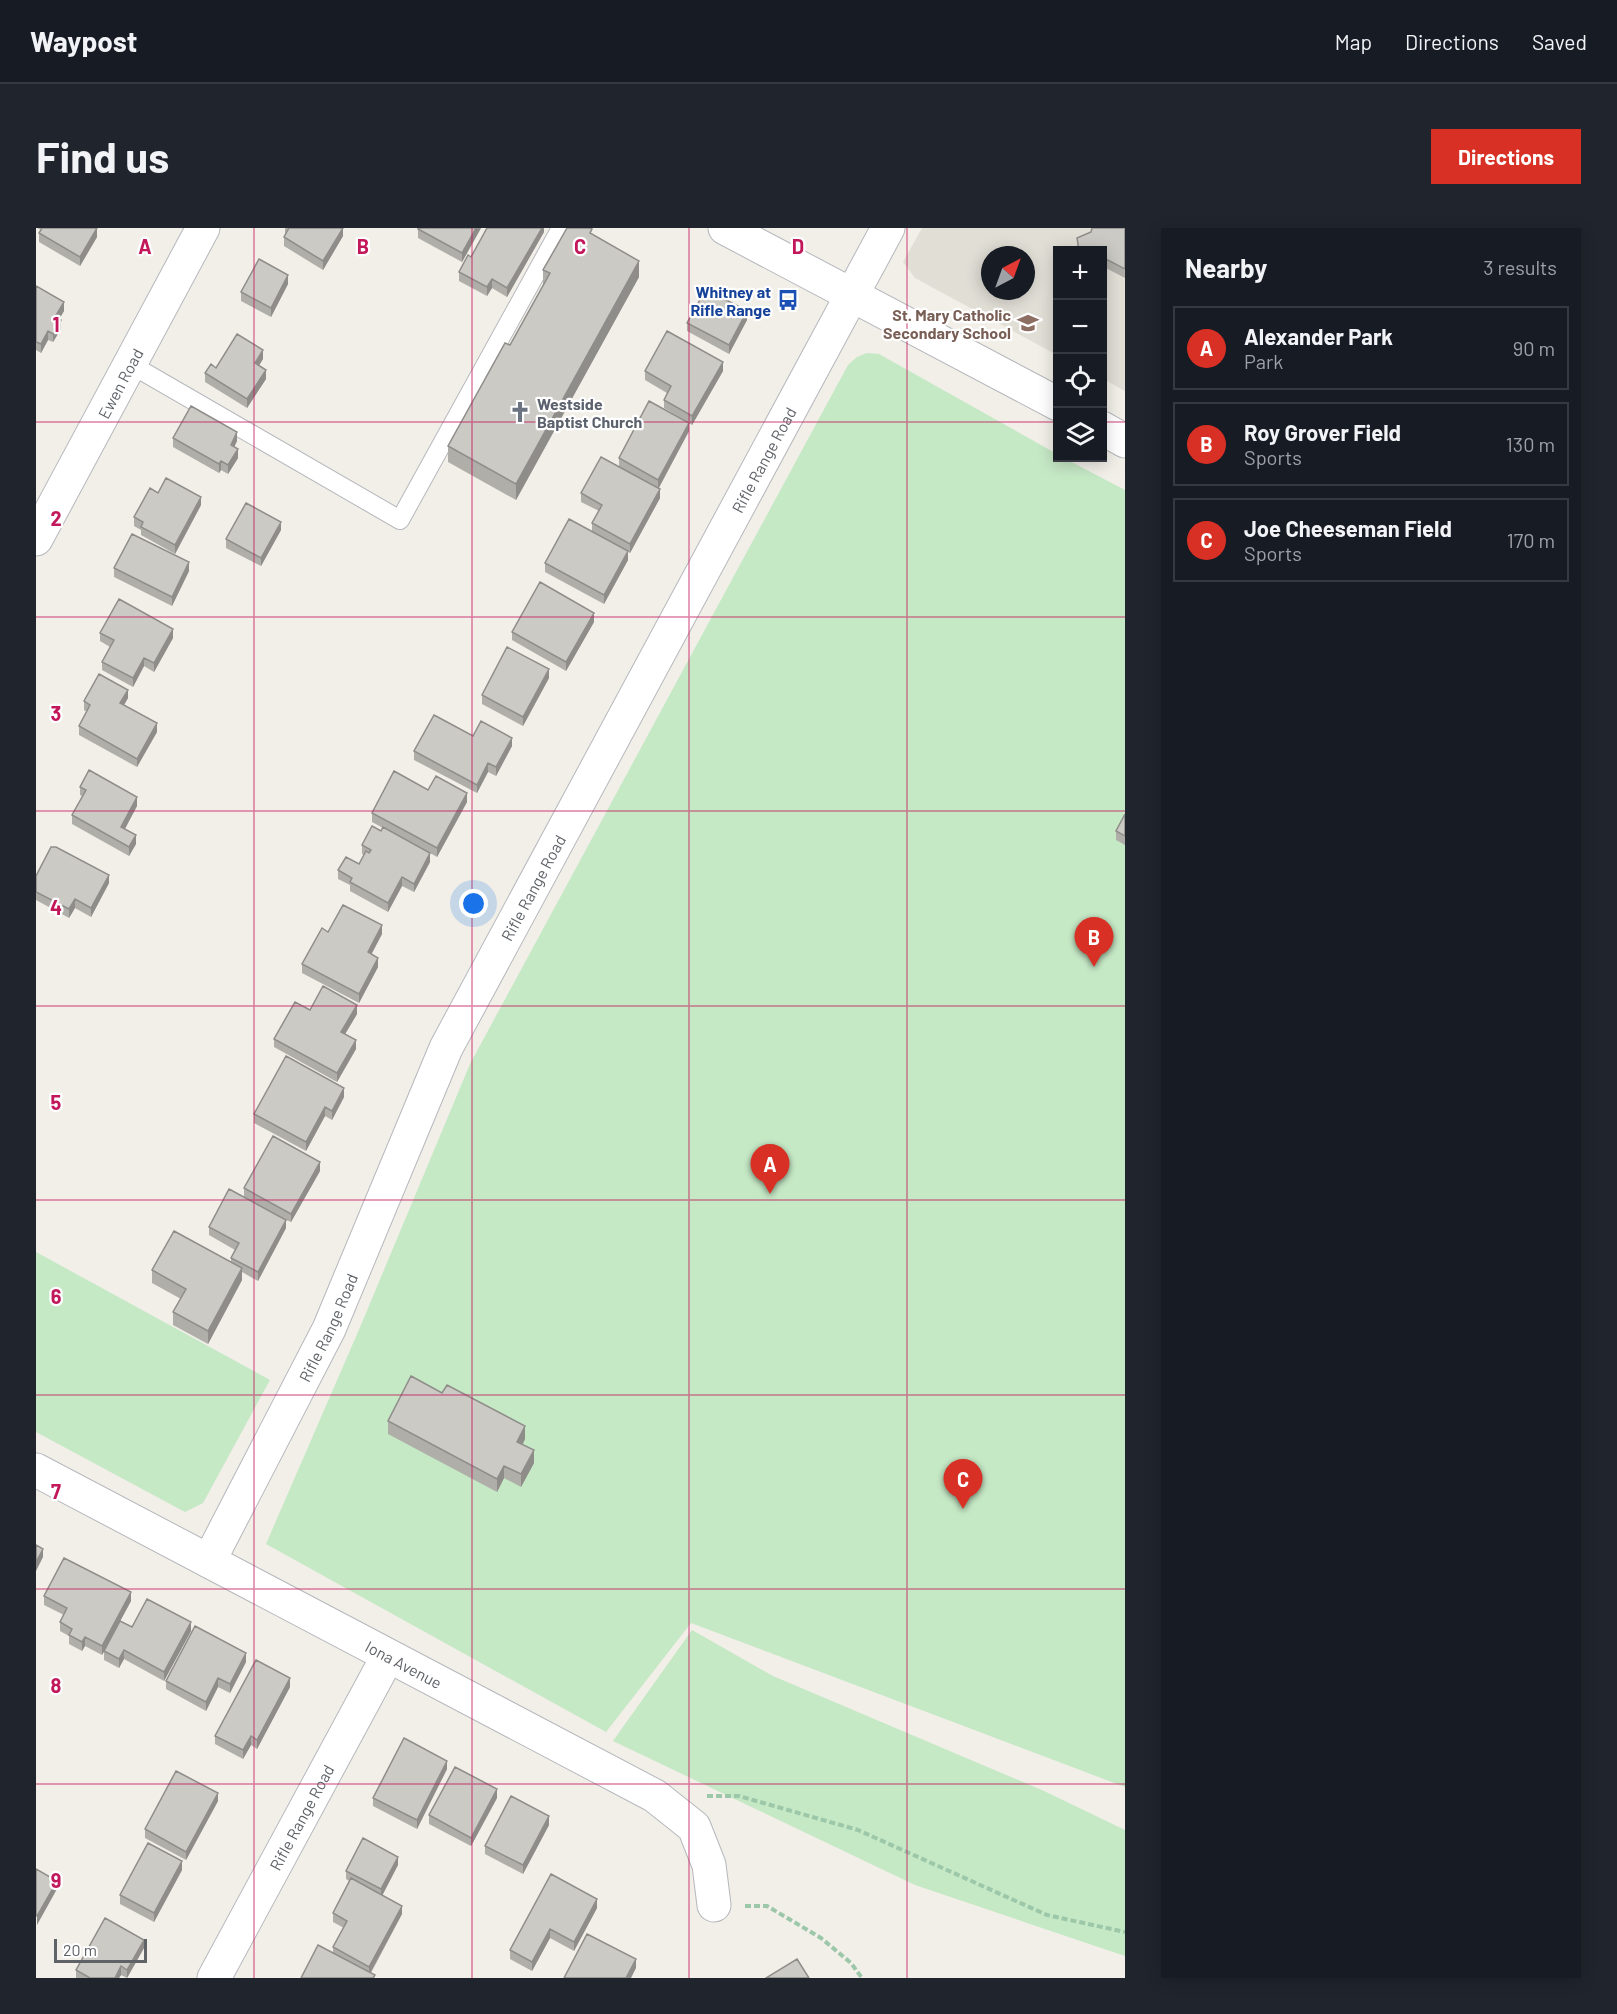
<!DOCTYPE html>
<meta charset="utf-8">
<style>
body{margin:0;font-family:Barlow,sans-serif;background:#20242c;color:#f1f3f6}
.controls{position:absolute;right:18px;top:18px;display:grid;overflow:hidden;border-radius:0px;box-shadow:0 3px 15px #0003}
.controls button{width:54px;height:54px;display:grid;place-items:center;padding:0;border:0;border-bottom:2px solid #363941;background:#171b24;color:#f1f3f6;font:30px sans-serif}
.compass{position:absolute;left:945px;top:18px;width:54px;height:54px;border-radius:50%;background:#171b24;box-shadow:0 3px 15px #0003;rotate:41deg}
.scale{position:absolute;left:18px;bottom:15px;width:93px;box-sizing:border-box;padding-left:6px;border:3px solid #5f6368;border-top:0;font-size:16px;line-height:21px;white-space:nowrap;color:#5f6368;-webkit-text-stroke:4px #fff;paint-order:stroke}
.you{position:absolute;left:438px;top:676px;width:21px;height:21px;margin:-15px;border:4px solid #fff;border-radius:50%;background:#1a73e8;box-shadow:0 0 0 9px #1a73e833}
.badge{display:grid;place-items:center;width:39px;height:39px;border-radius:50%;background:#d93025;color:#fff;font-size:20px;font-weight:700}
.pin{position:absolute;translate:-50% -50px;filter:drop-shadow(0 2px 3px #0008)}
.pin::after{content:'';position:absolute;top:32px;width:21px;height:18px;background:inherit;clip-path:polygon(0 0,100% 0,50% 100%)}
.list{margin:0;padding:0;list-style:none}
h2{display:flex;justify-content:space-between;align-items:center;height:78px;margin:0;padding:0 24px;font-size:26px}
h2 small{font-size:20px;font-weight:400;color:#9ea1a6}
.list li{display:grid;grid-template-columns:39px 1fr auto;gap:18px;align-items:center;box-sizing:border-box;height:84px;margin:0 12px 12px;padding:0 12px;border:2px solid #363941;border-radius:0px}
.list b{display:block;font-size:22px;white-space:nowrap}
.list p{margin:0;font-size:20px;white-space:nowrap;color:#9ea1a6}
.list em{font-size:20px;font-style:normal;color:#9ea1a6}
.icon{flex:none;width:33px;height:33px;fill:none;stroke:currentColor;stroke-width:2;stroke-linecap:round;stroke-linejoin:round}
.map{position:relative;flex:none;width:1089px;height:1750px;overflow:hidden;border-radius:0px}
header{display:flex;align-items:center;gap:36px;box-sizing:border-box;height:84px;padding:0 30px;background:#171b24;border-bottom:2px solid #363941}
header strong{font-size:28px}
nav{display:flex;gap:33px;margin-inline-start:auto;font-size:21px}
.intro{display:flex;align-items:center;justify-content:space-between;box-sizing:border-box;height:144px;padding:0 36px}
h1{margin:0;font-size:42px}
.button{padding:15px 27px;border-radius:0px;background:#d93025;color:#fff;font-size:21px;font-weight:700}
main{display:flex;gap:36px;padding:0 36px}
aside{flex:1;background:#171b24;border-radius:0px;box-shadow:0 3px 15px #0003}
.map>svg:first-child{display:block}
.education{fill:#e1ded6;fill-rule:evenodd}
.green{fill:#c5e8c5}
.lines{fill:none;stroke-linecap:round;stroke-linejoin:round}
.service-casing{stroke:#b5b8bc;stroke-width:20}
.minor-casing{stroke:#b5b8bc;stroke-width:35}
.tertiary-casing{stroke:#b5b8bc;stroke-width:35}
.path{stroke:#9cc7a9;stroke-width:4;stroke-dasharray:6 3;stroke-linecap:butt}
.service{stroke:#fff;stroke-width:18}
.minor{stroke:#fff;stroke-width:33}
.tertiary{stroke:#fff;stroke-width:33}
.wall{fill:#afaea9}
.shaded-wall{fill:#8f8d8a}
.building{fill:#cccac5;stroke:#8f8d8a;stroke-width:1.5}
.grid{fill:none;stroke:#c2185b;stroke-width:1.5;stroke-opacity:0.55}
.labels{text-anchor:middle;dominant-baseline:central;stroke-width:4.5;stroke-linejoin:round;paint-order:stroke}
.transit-label{font-size:16px;font-weight:bold;fill:#164399;stroke:#fff;text-anchor:end}
.education-label{font-size:16px;font-weight:bold;fill:#785e54;stroke:#fff;text-anchor:end}
.street-label{font-size:16px;fill:#5f6368;stroke:#fff}
.worship-label{font-size:16px;font-weight:bold;fill:#5b616d;stroke:#fff;text-anchor:start}
.grid-label{font-size:20px;text-anchor:middle;font-weight:bold;fill:#c2185b;stroke:#fff;stroke-width:4.5;stroke-linejoin:round;paint-order:stroke}
</style>
<header>
<strong>Waypost</strong>
<nav><a>Map</a><a>Directions</a><a>Saved</a></nav>
</header>
<div class="intro"><h1>Find us</h1><a class="button">Directions</a></div>
<main>
<div class="map">
<svg width="1089" height="1750" viewBox="0 0 1089 1750">
<rect width="100%" height="100%" fill="#f1efe8"/>
<path class="education" d="M886 0H1089V163L1067 151 1066 22H1022L1021 127 879 50 867 34ZM954 27H990V63H954Z"/>
<path class="green" d="M831 125 843 126 1021 226 1022 230H1028L1089 262V1559L655 1395 570 1504 230 1316 325 1097 434 836 812 137 821 129Z
M0 1024 234 1152 167 1275 149 1284 0 1204Z
M656 1402 737 1448 1008 1563 1089 1602V1728L879 1657 577 1513Z"/>
<g class="lines">
<defs>
<path id="service" d="M94 136 364 292 525 0"/>
<g id="minor">
<path id="s1" d="M0 311 167 0"/>
<path id="s2" d="M0 1242 619 1568 658 1599 673 1637 678 1677"/>
<path id="s3" d="M173 1333 293 1101 410 820 852 0"/>
<path id="s4" d="M178 1750 352 1428"/>
</g>
<path id="tertiary" d="M689 0 1022 176
M1066 200 1089 213"/>
</defs>
<use href="#service" class="service-casing"/>
<use href="#minor" class="minor-casing"/>
<use href="#tertiary" class="tertiary-casing"/>
<path class="path" d="M671 1568H703L822 1602 1011 1687 1089 1704
M709 1678H731L785 1710 815 1735 826 1750"/>
<use href="#service" class="service"/>
<use href="#minor" class="minor"/>
<use href="#tertiary" class="tertiary"/>
</g>
<path class="wall" d="M1 0H60L61 9 44 38 3 14V5L5 2Z
M249 0H307V8L287 42 248 18V9L250 6H249Z
M445 0 426 34 382 10V1Z
M508 0V4L471 69 456 60 451 68 423 53V44L435 29Z
M1089 0V50L1066 38V22H1042L1041 10 1055 4Z
M556 6 603 49 480 272 412 234V218L474 117 507 57V42Z
M252 56 235 89 205 73V64Z
M0 58 28 83 23 91 25 101 17 114 12 112 5 125 0 122Z
M711 92 693 126 651 103V95Z
M227 131 223 137 230 151 211 180 169 154V145L180 140Z
M609 143H687L656 197 653 195V203L623 260 624 270 594 325 592 324V332L568 376 509 344V335L556 304V295L563 283 545 274V265L583 238V230L650 193 628 180V172L631 165 609 152Z
M137 210 201 213 198 219 202 230 192 246 185 242 183 245 137 219Z
M122 265 165 277 139 326 105 307V302L98 298V289Z
M245 302 225 338 190 320V311Z
M78 340 153 343 136 378 78 349Z
M558 394 530 443 476 412V404Z
M64 405 137 410 118 444 108 438 97 459 66 442V434L74 419 64 413Z
M513 450 487 498 446 476V467Z
M92 470 88 477 121 504 101 539 43 507V498L51 484 48 482V473Z
M437 508 476 518 460 548 452 544 441 565 378 532V523Z
M44 559 101 578 89 601 100 616 93 628 36 596V587L46 568 44 567Z
M392 562 431 574 401 629 394 625V634L378 664 366 658 352 684 314 663V657L302 651V642L323 636 328 627 326 626V617L345 603 347 600 336 594V585Z
M1089 586V617L1080 612V603Z
M0 648 73 655 55 689 39 680 33 690 0 672Z
M292 704 346 706 335 726 342 739 323 775 266 745V736Z
M274 782 321 786 309 806 320 821 301 854 238 819V811Z
M308 869 296 892 289 888 270 923 218 895V886Z
M284 943 255 994 250 992V1000L222 1053 206 1044V1052L172 1116 137 1097V1084L145 1071 116 1055V1042L195 1034V1030L199 1022 173 1007V999L208 968V960Z
M352 1193 489 1211 487 1216 498 1235 485 1259 468 1250 461 1264 352 1206Z
M8 1368 95 1373 84 1393 96 1399 155 1403 128 1453 88 1431 83 1440 68 1432V1424L66 1427 49 1418 46 1423 33 1416V1408L24 1403V1394L28 1387 8 1377Z
M210 1434 194 1465 182 1459 170 1483 130 1461V1453Z
M254 1459 221 1521 215 1517 207 1531 179 1516V1508Z
M411 1541 381 1601 337 1578V1570Z
M461 1570 435 1618 393 1596V1587Z
M182 1573 150 1632 109 1610V1601Z
M513 1597 487 1646 449 1626V1618Z
M362 1637 346 1667 366 1686 335 1745 339 1750 297 1725V1719L308 1700 297 1694V1685L313 1653 310 1651V1643Z
M146 1642 118 1694 84 1676V1667Z
M515 1646 561 1680 538 1723 514 1710 496 1743 474 1731V1722Z
M108 1720 91 1750 85 1747 83 1750H40V1742Z"/>
<path class="shaded-wall" d="M61 0V9L44 38V29Z
M307 0V8L287 42V33Z
M440 0H445L426 34V25Z
M506 0H508V4L471 69V60Z
M603 33V49L480 272V256Z
M252 47V56L235 89V80Z
M456 51V60L451 68V59Z
M28 74V83L19 98V89Z
M711 83V92L693 126V117Z
M25 92V101L17 114V106Z
M12 103V112L5 125V116Z
M227 122V131L219 144V135Z
M687 134V143L656 197V188Z
M230 142V151L211 180V171Z
M653 195V203L622 261V252Z
M201 204V213L195 226V217Z
M202 221V230L192 246V237Z
M185 233V242L183 245V236Z
M624 261V270L594 325V316Z
M165 269V277L139 326V317Z
M245 294V302L225 338V330Z
M592 323V332L568 376V367Z
M153 334V343L136 378V369Z
M558 385V394L530 443V434Z
M137 401V410L118 444V435Z
M108 430V438L97 459V450Z
M513 441V450L487 498V489Z
M92 462V470L84 484V475Z
M121 495V504L101 539V531Z
M476 510V518L460 548V539Z
M452 535V544L441 565V557Z
M431 565V574L401 629V620Z
M101 569V578L85 608V599Z
M100 607V616L93 628V619Z
M394 625V634L378 664V656Z
M73 647V655L55 689V680Z
M366 649V658L352 684V675Z
M39 671V680L33 690V681Z
M346 697V706L332 733V724Z
M342 730V739L323 775V766Z
M321 777V786L305 813V804Z
M320 812V821L301 854V845Z
M308 860V869L296 892V883Z
M289 879V888L270 923V914Z
M284 934V943L255 994V986Z
M250 992V1000L222 1053V1044Z
M206 1040V1052L172 1116V1103Z
M489 1198V1211L481 1226V1214Z
M498 1222V1235L485 1259V1246Z
M468 1238V1250L461 1264V1251Z
M7 1321V1329L0 1343V1334Z
M95 1364V1373L66 1427V1418Z
M155 1394V1403L128 1453V1444Z
M49 1409V1418L46 1423V1414Z
M88 1422V1431L83 1440V1431Z
M210 1425V1434L194 1465V1456Z
M182 1450V1459L170 1483V1474Z
M254 1450V1459L221 1521V1512Z
M215 1508V1517L207 1531V1522Z
M411 1533V1541L381 1601V1592Z
M461 1561V1570L435 1618V1610Z
M182 1565V1573L150 1632V1624Z
M513 1588V1597L487 1646V1637Z
M362 1629V1637L345 1670V1661Z
M146 1633V1642L118 1694V1685Z
M21 1653V1661L1 1697V1688Z
M561 1671V1680L538 1723V1714Z
M366 1678V1686L333 1747V1739Z
M514 1701V1710L496 1743V1734Z
M108 1712V1720L91 1750V1742Z
M600 1731V1740L595 1750H590Z
M85 1738V1747L83 1750H79Z"/>
<path class="building" d="M6 0H61L44 29 3 5Z
M253 0H307L287 33 248 9Z
M382 0H440L426 25 382 1Z
M451 0H506L471 60 456 51 451 59 423 44 432 27 435 29Z
M531 0H554L556 1 554 5 603 33 480 256 412 218 469 115 474 117 514 45 507 42Z
M1056 0H1089V41L1066 29V22H1043L1041 10 1055 4Z
M223 31 252 47 235 80 205 64Z
M0 58 28 74 19 89 25 92 17 106 12 103 5 116 0 114Z
M670 61 711 83 693 117 651 95Z
M631 103 687 134 656 188 628 172 635 158 609 143Z
M201 106 227 122 219 135 230 142 211 171 169 145 175 136 180 140Z
M613 173 653 195 622 252 583 230Z
M155 178 201 204 195 217 202 221 192 237 185 233 183 236 137 210Z
M565 229 624 261 594 316 556 295 566 277 545 265Z
M130 250 165 269 139 317 105 299 107 294 98 289 114 260 122 265Z
M210 275 245 294 225 330 190 311Z
M533 291 592 323 568 367 509 335Z
M96 306 153 334 136 369 78 340Z
M504 354 558 385 530 434 476 404Z
M83 371 137 401 118 435 108 430 97 450 66 434 78 412 64 405Z
M471 419 513 441 487 489 446 467Z
M63 446 92 462 84 475 121 495 101 531 43 498 54 477 48 473Z
M398 487 437 508 445 493 476 510 460 539 452 535 441 557 378 523Z
M53 542 101 569 85 599 100 607 93 619 36 587 50 562 44 559Z
M358 543 392 562 400 548 431 565 401 620 336 585Z
M1089 586V608L1080 603Z
M336 598 345 603 347 599 394 625 378 656 366 649 352 675 314 654 316 650 302 642 310 629 323 636 330 623 333 625 335 622 326 617Z
M15 619H20L73 647 55 680 39 671 33 681 0 664V648Z
M307 677 346 697 332 724 342 730 323 766 266 736 286 700 292 704Z
M287 758 321 777 305 804 320 812 301 845 238 811 259 774 274 782Z
M250 828 308 860 296 883 289 879 270 914 218 886Z
M237 908 284 934 255 986 208 960Z
M193 961 250 992 222 1044 195 1030 203 1015 173 999Z
M138 1003 206 1040 172 1103 137 1084 150 1061 116 1042Z
M375 1148 406 1165 411 1157 489 1198 481 1214 498 1222 485 1246 468 1238 461 1251 352 1193Z
M0 1317 7 1321 0 1334Z
M28 1330 95 1364 66 1418 49 1409 46 1414 33 1407 36 1401 24 1394 31 1380 8 1368Z
M111 1371 155 1394 128 1444 88 1422 83 1431 68 1423 84 1393 96 1399Z
M159 1398 210 1425 194 1456 182 1450 170 1474 130 1453Z
M220 1432 254 1450 221 1512 215 1508 207 1522 179 1508Z
M368 1510 411 1533 381 1592 337 1570Z
M419 1539 461 1561 435 1610 393 1587Z
M140 1543 182 1565 150 1624 109 1601Z
M475 1568 513 1588 487 1637 449 1618Z
M327 1610 362 1629 345 1661 310 1643Z
M112 1615 146 1633 118 1685 84 1667Z
M0 1641 21 1653 1 1688 0 1687Z
M515 1646 561 1671 538 1714 514 1701 496 1734 474 1722Z
M315 1650 366 1678 333 1739 297 1719 311 1693 297 1685Z
M69 1690 108 1712 91 1742 85 1738 79 1750H54L40 1742Z
M551 1706 600 1731 590 1750H528Z
M282 1717 339 1747 337 1750H265Z
M761 1731 773 1750H730Z"/>
<path class="grid" d="M218 0V1750M436 0V1750M653 0V1750M871 0V1750M0 194H1022M1066 194H1089M0 389H1089M0 583H1089M0 778H1089M0 972H1089M0 1167H1089M0 1361H1089M0 1556H1089"/>
<defs>
<symbol id="bus-bare" viewBox="-9 -9 18 18"><path d="M-5-6H5V4H4V6H2V4H-2V6H-4V4H-5ZM-3.5-4V0h7V-4ZM-3.5 1.2v1.5H-2V1.2ZM2 1.2v1.5H3.5V1.2Z" fill="#1a4fb4" stroke="#fff" stroke-width="2.5" paint-order="stroke"/></symbol>
<symbol id="school-bare" viewBox="-9 -9 18 18"><path d="M0-5L7-2L0 1L-7-2ZM-4 1L0 2.5L4 1V4Q0 6-4 4Z" fill="#8d6e63" stroke="#fff" stroke-width="2.5" paint-order="stroke"/></symbol>
<symbol id="church-bare" viewBox="-9 -9 18 18"><path d="M-1.2-6h2.4v3.5h3.3v2.4h-3.3V6h-2.4V-.1h-3.3v-2.4h3.3Z" fill="#6b7280" stroke="#fff" stroke-width="2.5" paint-order="stroke"/></symbol>
</defs>
<g fill-rule="evenodd">
<use href="#bus-bare" x="737" y="57" width="30" height="30"/>
<use href="#school-bare" x="977" y="80" width="30" height="30"/>
<use href="#church-bare" x="469" y="169" width="30" height="30"/>
</g>
<g class="labels">
<g class="transit-label">
<text x="735" y="63">Whitney at<tspan x="735" dy="18">Rifle Range</tspan></text>
</g>
<g class="education-label">
<text x="975" y="86">St. Mary Catholic<tspan x="975" dy="18">Secondary School</tspan></text>
</g>
<g class="street-label">
<text stroke="none"><textPath href="#s1" startOffset="177">Ewen Road</textPath></text>
<text stroke="none"><textPath href="#s3" startOffset="1234">Rifle Range Road</textPath></text>
<text stroke="none"><textPath href="#s3" startOffset="748">Rifle Range Road</textPath></text>
<text stroke="none"><textPath href="#s3" startOffset="262">Rifle Range Road</textPath></text>
<text stroke="none"><textPath href="#s2" startOffset="416">Iona Avenue</textPath></text>
<text stroke="none"><textPath href="#s4" startOffset="183">Rifle Range Road</textPath></text>
</g>
<g class="worship-label">
<text x="501" y="175">Westside<tspan x="501" dy="18">Baptist Church</tspan></text>
</g>
</g>
<g class="grid-label">
<text x="109" y="26">A</text>
<text x="327" y="26">B</text>
<text x="544" y="26">C</text>
<text x="762" y="26">D</text>
<text x="20" y="104">1</text>
<text x="20" y="298">2</text>
<text x="20" y="493">3</text>
<text x="20" y="687">4</text>
<text x="20" y="882">5</text>
<text x="20" y="1076">6</text>
<text x="20" y="1271">7</text>
<text x="20" y="1465">8</text>
<text x="20" y="1660">9</text>
</g>
</svg>
<div class="controls">
<button>+</button>
<button>−</button>
<button><svg class="icon" aria-label="locate" viewBox="0 0 24 24"><circle cx="12" cy="12" r="6"/><path d="M12 2v4M12 18v4M2 12h4M18 12h4"/></svg></button>
<button><svg class="icon" aria-label="layers" viewBox="0 0 24 24"><path d="M12 4l9 5-9 5-9-5zM3 14l9 5 9-5"/></svg></button>
</div>
<svg class="compass" viewBox="-18 -18 36 36"><path d="M0-13l5 13h-10z" fill="#e53935"/><path d="M0 13l5-13h-10z" fill="#9ea1a6"/></svg>
<div class="scale">20 m</div>
<div class="you"></div>
<div class="pin badge" style="left:734px;top:966px">A</div>
<div class="pin badge" style="left:1058px;top:739px">B</div>
<div class="pin badge" style="left:927px;top:1281px">C</div>
</div>
<aside>
<h2>Nearby<small>3 results</small></h2>
<ul class="list">
<li><span class="badge">A</span><div><b>Alexander Park</b><p>Park</p></div><em>90 m</em></li>
<li><span class="badge">B</span><div><b>Roy Grover Field</b><p>Sports</p></div><em>130 m</em></li>
<li><span class="badge">C</span><div><b>Joe Cheeseman Field</b><p>Sports</p></div><em>170 m</em></li>
</ul>
</aside>
</main>
